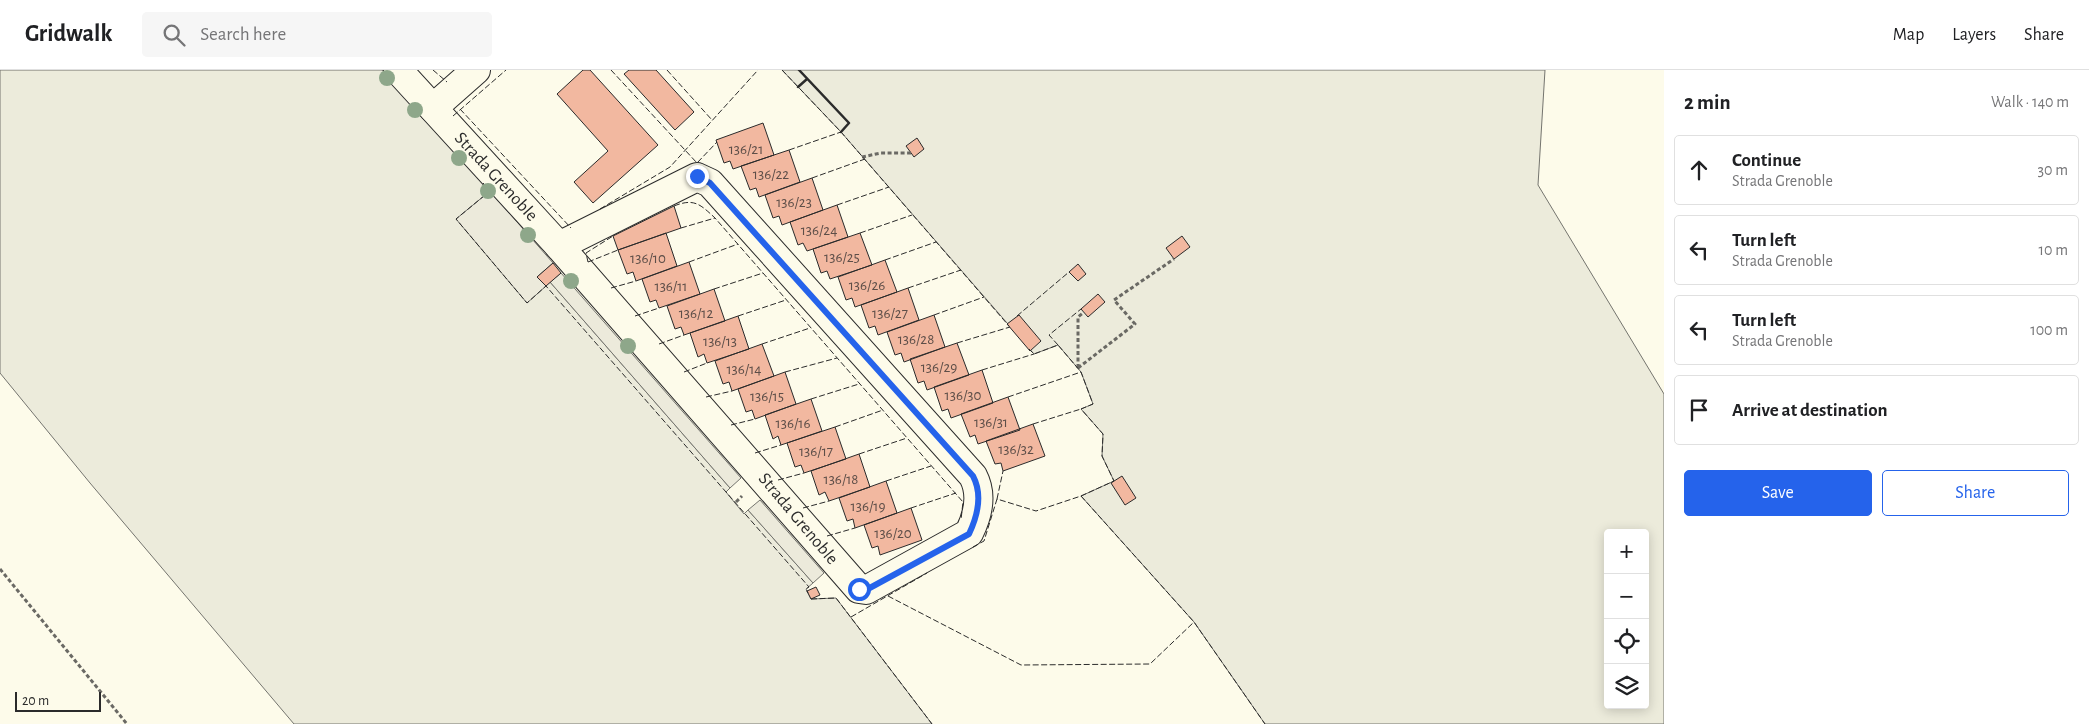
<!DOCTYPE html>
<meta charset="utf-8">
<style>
body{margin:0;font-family:"Alegreya Sans",sans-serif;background:#f6f6f6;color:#202124}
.controls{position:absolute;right:15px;bottom:15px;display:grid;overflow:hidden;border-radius:5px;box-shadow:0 2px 12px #0003}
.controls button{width:45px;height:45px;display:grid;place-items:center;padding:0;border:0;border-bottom:1px solid #e0e0e0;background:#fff;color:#202124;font:25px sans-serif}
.scale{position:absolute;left:15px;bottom:12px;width:86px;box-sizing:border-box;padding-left:5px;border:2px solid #2b2b2b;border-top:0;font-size:14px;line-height:18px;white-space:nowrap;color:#2b2b2b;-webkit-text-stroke:4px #fdfbea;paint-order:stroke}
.stop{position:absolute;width:15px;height:15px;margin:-11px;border:4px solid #2563eb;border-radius:50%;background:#fff}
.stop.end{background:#2563eb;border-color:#fff;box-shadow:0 1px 5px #0008}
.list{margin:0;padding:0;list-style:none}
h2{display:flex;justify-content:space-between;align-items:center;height:65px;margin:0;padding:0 20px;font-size:21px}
h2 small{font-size:16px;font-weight:400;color:#757577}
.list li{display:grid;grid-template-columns:32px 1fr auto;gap:15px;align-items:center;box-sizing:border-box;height:70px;margin:0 10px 10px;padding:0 10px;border:1px solid #e0e0e0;border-radius:5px}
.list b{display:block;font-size:19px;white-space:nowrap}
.list p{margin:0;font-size:16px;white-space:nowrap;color:#757577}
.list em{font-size:16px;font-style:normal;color:#757577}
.actions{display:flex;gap:10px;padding:15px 20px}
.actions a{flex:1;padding:11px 0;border:1px solid #2563eb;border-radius:5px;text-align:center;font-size:18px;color:#2563eb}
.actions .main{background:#2563eb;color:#fff}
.icon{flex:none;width:28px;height:28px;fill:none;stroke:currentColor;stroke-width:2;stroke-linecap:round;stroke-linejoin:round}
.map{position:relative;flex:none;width:1664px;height:654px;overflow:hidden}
header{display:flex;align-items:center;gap:30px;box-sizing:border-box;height:70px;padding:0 25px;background:#fff;border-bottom:1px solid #e0e0e0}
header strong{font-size:24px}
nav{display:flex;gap:28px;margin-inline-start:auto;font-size:18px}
.search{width:350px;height:45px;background:#f6f6f6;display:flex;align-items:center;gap:12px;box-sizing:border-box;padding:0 18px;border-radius:5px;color:#757577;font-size:19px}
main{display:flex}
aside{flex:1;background:#fff}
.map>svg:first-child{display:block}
.green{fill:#ecebdb;stroke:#74746e;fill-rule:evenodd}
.parking{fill:#eceadb;stroke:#74746e}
.building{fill:#f2b8a0;stroke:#2b2b2b}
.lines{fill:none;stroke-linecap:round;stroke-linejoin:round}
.minor-casing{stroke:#2b2b2b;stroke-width:30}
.path{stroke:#6a6964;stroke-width:3;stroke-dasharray:4 2.5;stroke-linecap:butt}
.minor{stroke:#fdfbea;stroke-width:28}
.fence{stroke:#2b2b2b;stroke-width:1;stroke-dasharray:6 2.5;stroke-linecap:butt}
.wall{stroke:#2b2b2b;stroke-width:2.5}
.tree{fill:#8ea78a}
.route{stroke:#2563eb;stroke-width:6}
.labels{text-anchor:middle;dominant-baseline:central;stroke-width:4;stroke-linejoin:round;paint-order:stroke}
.number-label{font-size:15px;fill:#5d4e48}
.street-label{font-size:18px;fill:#2b2b2b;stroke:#fdfbea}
</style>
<header>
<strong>Gridwalk</strong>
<div class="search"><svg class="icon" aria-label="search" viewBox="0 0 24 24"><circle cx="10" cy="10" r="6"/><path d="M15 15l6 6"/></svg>Search here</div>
<nav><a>Map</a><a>Layers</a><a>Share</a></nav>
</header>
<main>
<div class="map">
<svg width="1664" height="654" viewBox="0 0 1664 654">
<rect width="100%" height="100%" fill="#fdfbea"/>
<path class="green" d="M0 0H382L490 121 457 149 527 232 550 212 730 418 726 422 744 444 748 440 813 513 806 519 811 529 836 528 932 654H294L90 413 0 303Z
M782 0H1545L1538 115 1664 324V654H1265L1194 552 1081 426 1114 411 1102 386 1103 364 1081 339 1093 334 1081 302 1058 275 1034 284 841 62ZM1608 463H1645V635H1608Z"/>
<path class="parking" d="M490 121 553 193 537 207 546 216 527 233 456 149Z
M561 203 741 408 730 418 550 212Z
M760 430 824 503 813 513 748 440Z"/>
<path class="building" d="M583 0H590L658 75 593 133 574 112 608 81 557 24Z
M629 0H656L694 42 675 60 624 4Z
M763 53 774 85 733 99 730 91 724 93 716 70Z
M917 68 924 79 914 87 906 76Z
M789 80 800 112 759 127 756 118 750 120 741 96Z
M812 108 823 140 782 155 779 146 773 148 765 125Z
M837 135 848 167 807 181 803 173 798 175 790 152Z
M674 136 681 158 618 180 613 166Z
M666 163 677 196 636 211 633 202 627 204 618 180Z
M860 163 872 195 830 209 827 201 821 203 813 179Z
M1182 166 1190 177 1174 189 1166 178Z
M885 190 897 222 855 237 852 228 846 230 838 207Z
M689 192 700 224 659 238 656 230 650 232 642 209Z
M553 193 561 203 546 216 537 207Z
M1078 194 1086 204 1078 211 1069 202Z
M908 218 919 250 878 265 875 256 869 258 861 235Z
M714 219 725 251 684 265 681 257 675 259 667 236Z
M1098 224 1105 232 1088 247 1081 239Z
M934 245 945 277 904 292 901 283 895 285 887 262Z
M1019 245 1041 271 1030 281 1007 254Z
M738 246 749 279 707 293 704 284 698 287 690 263Z
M957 273 969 305 927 320 924 311 918 313 910 289Z
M762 274 774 306 732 321 729 312 723 314 715 291Z
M982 300 993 333 951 348 948 339 942 341 934 317Z
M785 302 796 334 755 349 752 340 746 342 738 319Z
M1008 327 1020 360 978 374 975 365 970 367 961 344Z
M811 329 822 361 781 375 778 366 773 369 765 345Z
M1033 354 1045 386 1003 401 1001 393 995 394 986 371Z
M835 357 846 389 804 403 801 395 795 397 787 373Z
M859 384 870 417 829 431 825 422 819 425 811 401Z
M1122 406 1136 428 1125 435 1111 413Z
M886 411 897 443 855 458 853 449 847 451 839 428Z
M911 438 922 470 880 485 878 476 872 478 864 455Z
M816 517 820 525 811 529 807 521Z"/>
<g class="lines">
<defs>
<g id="minor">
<path id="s1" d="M398 0 559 176"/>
<path d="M433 38 476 0"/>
<path d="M697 107 710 113 973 406C983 425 978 445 969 463L866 520 859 519 559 176Z"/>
</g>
</defs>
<use href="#minor" class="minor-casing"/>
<path class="path" d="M862 87 881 83H911
M1078 298 1135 254 1114 230 1174 189
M1078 298V247L1084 242
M736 432 742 426
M0 499 127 654"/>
<use href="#minor" class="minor"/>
<path class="fence" d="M433 0 447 12
M611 0 697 93 717 72
M667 0 712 50
M782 0 841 62 1009 256
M460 39 571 158
M453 46 506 0
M789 80 841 62
M812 108 865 89
M483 113 490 121 456 149 527 233 546 216 809 517 806 519 808 523
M837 135 889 117
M674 136C694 128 700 134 715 148L963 432 961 450
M600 139 670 97 758 0
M681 158 715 148
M860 163 912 145
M885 190 936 172
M588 192 586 183 613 166
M588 192 618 180
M689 192 738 174
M611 218 636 211
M908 218 961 200
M714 219 763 203
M934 245 984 227
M635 246 659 238
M738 246 786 230
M1017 246 1069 202
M957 273 1010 257
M659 274 684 265
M762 274 810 258
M1058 275 1049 265 1081 239
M982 300 1034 284
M684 302 707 293
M785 302 837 288
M706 327 732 321
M1008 327 1081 302
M811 329 859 314
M1033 354 1081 339
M731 355 755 349
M835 357 883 340
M755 383 781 375
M859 384 907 368
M778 410 804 403
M886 411 931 396
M1081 426 1194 552 1265 654
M997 429 1003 401
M803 438 829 431
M911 438 956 423
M827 466 855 458
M973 477 984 471 997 429 1036 441 1081 426 1114 411 1102 386 1103 364 1081 339 1093 334 1081 302 1058 275 1034 284 1029 279
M888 526 1021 595 1150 594 1194 552
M811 529 836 528 932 654
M851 547 927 503"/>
<path class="wall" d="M799 0 849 53 841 62
M798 17 807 9"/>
</g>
<g class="tree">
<circle cx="387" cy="8" r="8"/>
<circle cx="415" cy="40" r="8"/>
<circle cx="459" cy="88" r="8"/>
<circle cx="488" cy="121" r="8"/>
<circle cx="528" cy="165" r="8"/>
<circle cx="571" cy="211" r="8"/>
<circle cx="628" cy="276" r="8"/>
</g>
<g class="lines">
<path class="route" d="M697 106 710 113 973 406C983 425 978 445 969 464L866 520 859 519"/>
</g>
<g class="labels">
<g class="number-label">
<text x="746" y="79">136/21</text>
<text x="771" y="104">136/22</text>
<text x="794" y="132">136/23</text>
<text x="819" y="160">136/24</text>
<text x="842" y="187">136/25</text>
<text x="648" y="188">136/10</text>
<text x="867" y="215">136/26</text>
<text x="671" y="216">136/11</text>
<text x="696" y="243">136/12</text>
<text x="890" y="243">136/27</text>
<text x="916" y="269">136/28</text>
<text x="720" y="271">136/13</text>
<text x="939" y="297">136/29</text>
<text x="744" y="299">136/14</text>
<text x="963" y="325">136/30</text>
<text x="767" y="326">136/15</text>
<text x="991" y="352">136/31</text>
<text x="793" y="353">136/16</text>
<text x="1016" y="379">136/32</text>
<text x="816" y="381">136/17</text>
<text x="841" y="409">136/18</text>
<text x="868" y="436">136/19</text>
<text x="893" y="463">136/20</text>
</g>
<g class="street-label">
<text stroke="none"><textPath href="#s1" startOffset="145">Strada Grenoble</textPath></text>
<text transform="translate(798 449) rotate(50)">Strada Grenoble</text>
</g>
</g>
</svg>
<div class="controls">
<button>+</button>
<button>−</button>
<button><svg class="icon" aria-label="locate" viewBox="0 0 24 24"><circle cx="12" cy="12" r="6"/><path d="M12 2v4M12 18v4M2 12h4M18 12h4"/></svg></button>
<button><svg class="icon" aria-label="layers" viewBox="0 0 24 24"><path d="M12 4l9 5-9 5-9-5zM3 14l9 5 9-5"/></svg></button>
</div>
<div class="scale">20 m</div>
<div class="stop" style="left:859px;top:519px"></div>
<div class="stop end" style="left:697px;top:106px"></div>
</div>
<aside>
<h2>2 min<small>Walk · 140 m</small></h2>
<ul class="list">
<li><svg class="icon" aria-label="ahead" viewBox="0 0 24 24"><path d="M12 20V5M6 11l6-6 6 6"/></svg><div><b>Continue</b><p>Strada Grenoble</p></div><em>30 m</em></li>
<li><svg class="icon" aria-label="left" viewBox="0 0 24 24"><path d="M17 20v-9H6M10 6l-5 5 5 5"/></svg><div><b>Turn left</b><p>Strada Grenoble</p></div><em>10 m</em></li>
<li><svg class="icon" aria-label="left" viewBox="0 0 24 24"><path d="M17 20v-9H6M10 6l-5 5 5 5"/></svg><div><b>Turn left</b><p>Strada Grenoble</p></div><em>100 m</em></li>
<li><svg class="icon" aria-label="arrive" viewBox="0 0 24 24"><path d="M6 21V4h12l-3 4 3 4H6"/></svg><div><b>Arrive at destination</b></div></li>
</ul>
<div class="actions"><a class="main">Save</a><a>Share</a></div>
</aside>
</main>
